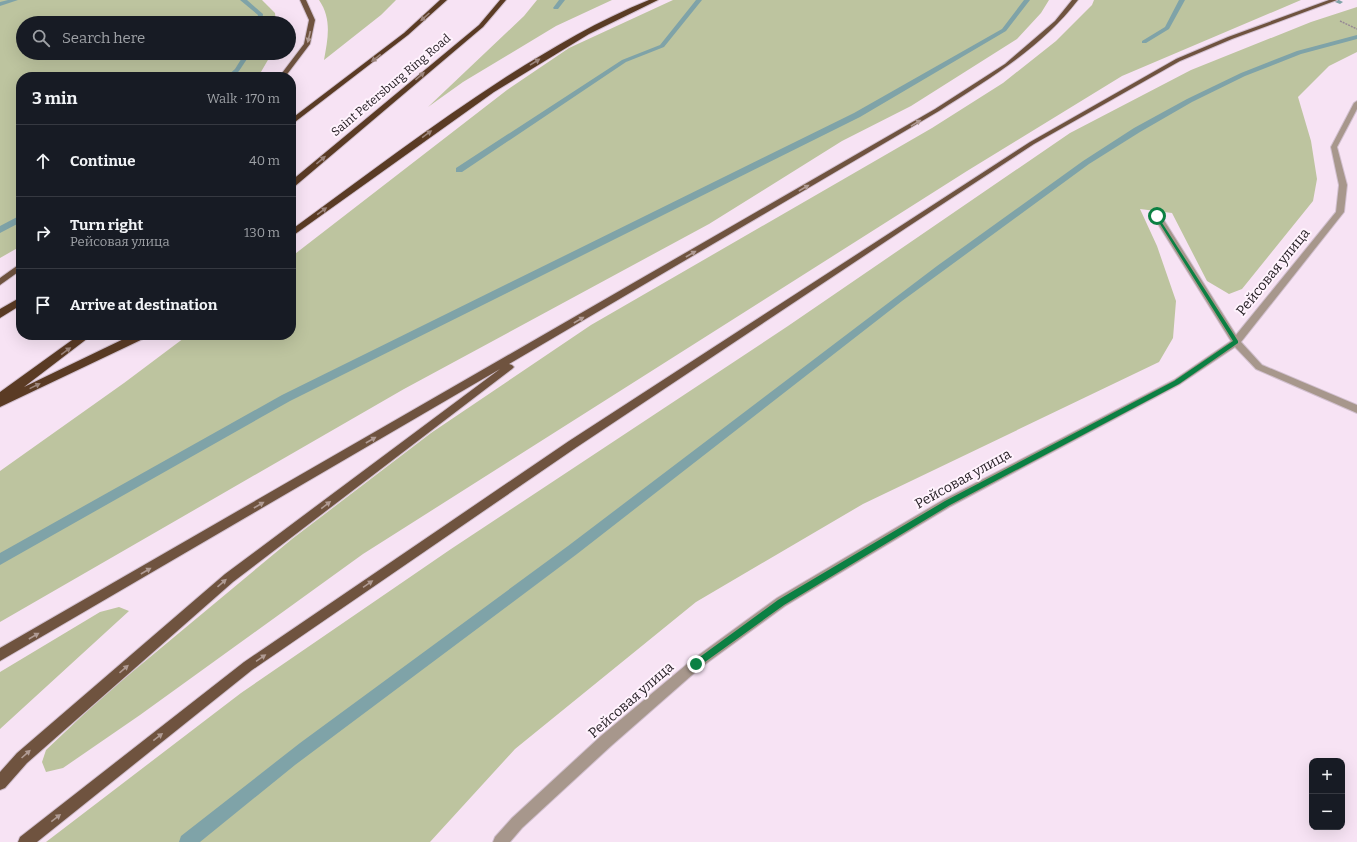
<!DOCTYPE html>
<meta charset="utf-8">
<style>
body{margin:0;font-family:Bitter,serif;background:#20242c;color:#f1f3f6}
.controls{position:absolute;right:12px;bottom:12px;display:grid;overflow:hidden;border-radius:8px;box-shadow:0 4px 16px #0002}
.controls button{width:36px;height:36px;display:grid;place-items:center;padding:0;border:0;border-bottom:1px solid #363941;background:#171b24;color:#f1f3f6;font:20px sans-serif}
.stop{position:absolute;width:12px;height:12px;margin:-9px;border:3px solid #0b8043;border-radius:50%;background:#fff}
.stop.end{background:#0b8043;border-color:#fff;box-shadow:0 1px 4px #0008}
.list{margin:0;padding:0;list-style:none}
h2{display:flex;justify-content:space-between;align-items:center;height:52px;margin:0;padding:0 16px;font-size:17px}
h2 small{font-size:13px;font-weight:400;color:#9ea1a6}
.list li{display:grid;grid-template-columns:26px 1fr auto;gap:12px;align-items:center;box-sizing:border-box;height:72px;padding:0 16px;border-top:1px solid #363941}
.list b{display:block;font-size:15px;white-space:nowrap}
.list p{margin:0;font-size:13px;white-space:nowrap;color:#9ea1a6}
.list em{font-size:13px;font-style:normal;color:#9ea1a6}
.icon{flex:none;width:22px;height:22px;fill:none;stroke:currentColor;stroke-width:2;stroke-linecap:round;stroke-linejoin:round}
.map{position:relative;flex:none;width:1357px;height:842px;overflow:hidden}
.search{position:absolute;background:#171b24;box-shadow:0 4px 16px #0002;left:16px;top:16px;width:280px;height:44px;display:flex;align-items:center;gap:10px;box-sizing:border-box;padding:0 14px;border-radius:22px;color:#9ea1a6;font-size:15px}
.panel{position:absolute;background:#171b24;box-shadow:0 4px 16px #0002;left:16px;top:72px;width:280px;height:268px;border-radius:16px}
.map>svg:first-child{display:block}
.green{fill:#bdc49f}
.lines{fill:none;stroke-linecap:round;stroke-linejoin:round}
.stream{fill:#7fa3a8;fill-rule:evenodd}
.minor-casing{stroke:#d2c0cf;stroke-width:2}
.major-casing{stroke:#d2c0cf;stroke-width:2}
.highway-casing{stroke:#d2c0cf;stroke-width:2}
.path{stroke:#978995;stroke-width:1.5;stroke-dasharray:2 1;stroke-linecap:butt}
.minor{fill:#a7978c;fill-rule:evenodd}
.major{fill:#6f533f;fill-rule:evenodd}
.highway{fill:#5a3b24;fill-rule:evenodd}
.oneway{fill:#9c857b}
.oneway2{fill:#b09b94}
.route{fill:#0b8043}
.labels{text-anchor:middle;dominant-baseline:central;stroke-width:4;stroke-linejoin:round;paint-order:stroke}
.far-street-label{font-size:12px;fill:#272026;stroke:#fff3fd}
.street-label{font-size:14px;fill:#272026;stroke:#fff3fd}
</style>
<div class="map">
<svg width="1357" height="842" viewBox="0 0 1357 842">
<rect width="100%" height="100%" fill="#f7e3f4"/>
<path class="green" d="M0 0H262L275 13 276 23H23V53H272L258 77H21V246L0 258Z
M319 0H396L381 15 324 60C328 38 332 19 319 0Z
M537 0H612L556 26 463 82 428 107 524 16Z
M673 0H1049L1041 13 1017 39 911 106 842 141 709 224 404 389 0 622V471L124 383 188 335H291V257L507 90 569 48Z
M1094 0H1301L1122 76 967 171 363 554 140 715 63 768 46 772 42 762 46 750 102 697 292 539 431 433 591 325 932 128 1003 83 1056 41 1092 5Z
M1357 7V52L1329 66 1298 97 1311 141 1317 179 1313 201 1242 289 1229 294 1207 281 1172 213 1140 209 1157 246 1176 301 1173 338 1159 362 863 504 696 602 515 749 430 842H46L241 693 451 549 788 326 1070 133 1191 70 1311 22Z
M119 607 129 611 0 729V672L100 612Z"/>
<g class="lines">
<path class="stream" d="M8 0H18L0 6V2Z
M240 0H247L263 14 262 23H256L258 15Z
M559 0H565L558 9H554L553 8Z
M696 0H702L664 47 626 62 462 172H456V168L622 60 660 45Z
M1024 0H1030L1006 31 860 117 290 401 0 565V553L282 395 854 113 1002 29Z
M1179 0H1185L1169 29 1146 43H1142V41L1165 27Z
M1330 0H1339L1343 2 1340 4Z
M1357 35V39L1301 54 1245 76 1192 102 1140 132 1089 164 902 301 577 554 295 765 200 842H179L181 836 300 743 568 546 937 266 1083 161 1134 128 1187 99 1241 73 1297 51Z
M245 53H251L239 71 233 77H226L235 69Z
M21 215V222L0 233V226Z"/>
<defs>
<path id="minor" d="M1357 101V109L1337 147 1347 185 1344 212 1241 342 1262 365 1357 405V413L1256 369 1235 347 1180 384 951 506 785 606 700 668 611 746 522 828 510 842H493L495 837 512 818 601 736 692 660 777 598 943 500 1174 380 1231 341 1153 216 1154 214H1160L1236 335 1336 212 1339 185 1331 147 1354 103Z"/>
<path id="major" d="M300 0H306L315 20 310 44 285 77H279L304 44 309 20Z
M1072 0H1078C1041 48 989 79 939 111L509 364 512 365 514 367 512 369 233 582 27 763 5 788 0 790V772L17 753 225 574 500 369 0 661V648L935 109 1005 64 1055 21Z
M1329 0H1337L1232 39 1180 61 1034 144 909 226 577 447 252 670 37 842H18L20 837 244 662 569 441 1030 142 1176 59 1228 37Z
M21 263V270L0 285V278Z"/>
<path id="highway" d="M440 0H447L408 35 291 125V119L404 33Z
M500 0H506L483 27 294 187 291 188V181L479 25Z
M649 0H658L589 34 494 92 291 237V230C362 178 432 125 506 77 552 48 599 20 649 0Z
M21 297V305L0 318V309Z
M79 335H92L24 387 132 335H146L145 338 0 407V392Z"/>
</defs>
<use href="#minor" class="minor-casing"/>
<use href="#major" class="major-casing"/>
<use href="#highway" class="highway-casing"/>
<path class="path" d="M1340 21 1357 29"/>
<use href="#minor" class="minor"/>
<use href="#major" class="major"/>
<use href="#highway" class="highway"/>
</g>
<defs><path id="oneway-solid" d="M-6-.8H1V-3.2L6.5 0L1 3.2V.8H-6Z"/></defs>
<g class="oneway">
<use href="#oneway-solid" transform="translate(425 17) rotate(138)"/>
<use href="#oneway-solid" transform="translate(376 58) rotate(142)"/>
<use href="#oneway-solid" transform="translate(535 62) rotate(-32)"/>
<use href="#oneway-solid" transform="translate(420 76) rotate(-40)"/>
<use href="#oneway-solid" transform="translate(427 134) rotate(-36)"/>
<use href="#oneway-solid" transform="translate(321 160) rotate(-40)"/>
<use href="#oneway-solid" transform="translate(322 211) rotate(-36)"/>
<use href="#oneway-solid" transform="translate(66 351) rotate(-36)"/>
<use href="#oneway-solid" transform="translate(35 386) rotate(-26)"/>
</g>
<g class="oneway2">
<use href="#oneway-solid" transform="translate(309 37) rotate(103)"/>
<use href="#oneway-solid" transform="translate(916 123) rotate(-31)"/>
<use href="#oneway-solid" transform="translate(804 188) rotate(-30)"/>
<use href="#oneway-solid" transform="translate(691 254) rotate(-30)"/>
<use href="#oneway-solid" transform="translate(579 320) rotate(-30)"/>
<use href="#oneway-solid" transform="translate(371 440) rotate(-30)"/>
<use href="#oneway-solid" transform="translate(259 505) rotate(-30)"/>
<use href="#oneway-solid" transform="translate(326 505) rotate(-37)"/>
<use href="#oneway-solid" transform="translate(146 571) rotate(-30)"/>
<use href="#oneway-solid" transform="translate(222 583) rotate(-41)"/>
<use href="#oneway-solid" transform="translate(368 584) rotate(-34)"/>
<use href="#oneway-solid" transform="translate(34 636) rotate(-30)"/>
<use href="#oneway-solid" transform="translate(261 658) rotate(-34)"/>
<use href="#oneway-solid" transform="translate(124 669) rotate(-41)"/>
<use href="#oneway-solid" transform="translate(158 737) rotate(-38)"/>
<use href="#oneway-solid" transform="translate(26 754) rotate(-42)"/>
<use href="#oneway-solid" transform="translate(56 818) rotate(-38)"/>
</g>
<path class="route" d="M1157 215 1238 341V343L1179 384 950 505 784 605 698 667H693V662L778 600 945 501 1174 381 1233 341 1155 216Z"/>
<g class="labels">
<g class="far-street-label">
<text transform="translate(391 85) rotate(-40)">Saint Petersburg Ring Road</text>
</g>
<g class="street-label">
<text transform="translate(1273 272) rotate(-51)">Рейсовая улица</text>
<text transform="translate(963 479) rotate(-29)">Рейсовая улица</text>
<text transform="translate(631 700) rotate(-41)">Рейсовая улица</text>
</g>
</g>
</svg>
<div class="controls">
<button>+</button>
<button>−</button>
</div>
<div class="stop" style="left:1157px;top:216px"></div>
<div class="stop end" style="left:696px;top:664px"></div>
<div class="search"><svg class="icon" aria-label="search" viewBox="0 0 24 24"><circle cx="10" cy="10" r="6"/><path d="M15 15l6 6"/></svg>Search here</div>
<section class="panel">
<h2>3 min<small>Walk · 170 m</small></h2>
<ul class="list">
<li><svg class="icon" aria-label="ahead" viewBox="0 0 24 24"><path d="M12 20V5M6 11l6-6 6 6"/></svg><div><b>Continue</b></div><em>40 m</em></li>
<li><svg class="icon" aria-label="right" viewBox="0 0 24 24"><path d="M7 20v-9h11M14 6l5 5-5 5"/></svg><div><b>Turn right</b><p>Рейсовая улица</p></div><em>130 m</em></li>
<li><svg class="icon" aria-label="arrive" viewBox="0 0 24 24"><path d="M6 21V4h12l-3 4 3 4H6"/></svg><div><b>Arrive at destination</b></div></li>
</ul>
</section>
</div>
